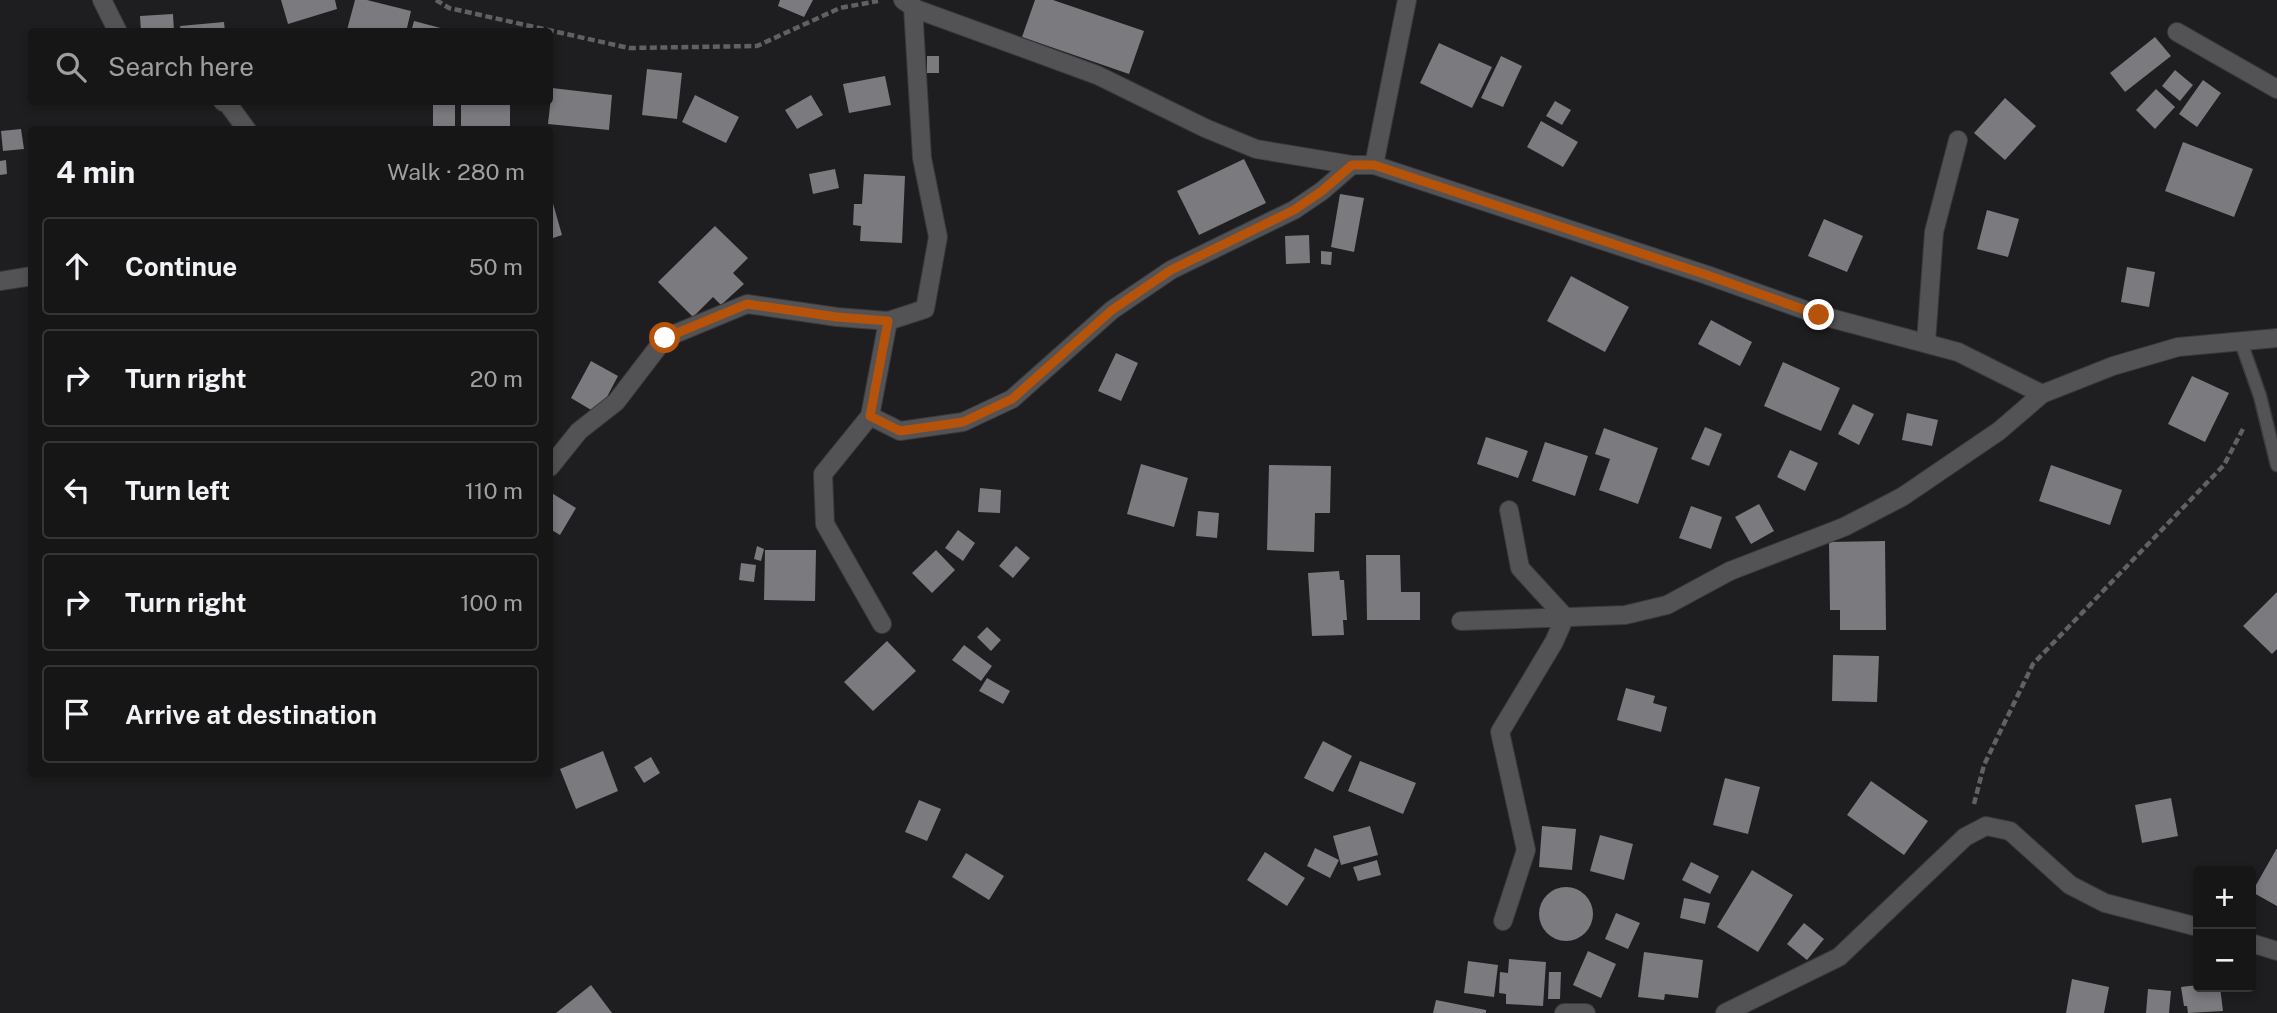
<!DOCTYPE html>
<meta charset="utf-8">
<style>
body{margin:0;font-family:"Public Sans",sans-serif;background:#1f1f20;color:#f1f3f6}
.controls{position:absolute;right:21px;bottom:21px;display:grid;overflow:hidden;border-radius:7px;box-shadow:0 4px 10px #0003}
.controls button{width:63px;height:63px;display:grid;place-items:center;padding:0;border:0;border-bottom:2px solid #353536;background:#161617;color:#f1f3f6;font:35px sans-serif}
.stop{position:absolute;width:21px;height:21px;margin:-16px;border:5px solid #b45309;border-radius:50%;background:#fff}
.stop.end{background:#b45309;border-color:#fff;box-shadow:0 2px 7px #0008}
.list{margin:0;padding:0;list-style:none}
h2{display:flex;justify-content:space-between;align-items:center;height:91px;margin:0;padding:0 28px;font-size:30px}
h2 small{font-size:23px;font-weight:400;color:#9e9fa1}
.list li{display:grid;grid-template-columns:46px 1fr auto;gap:21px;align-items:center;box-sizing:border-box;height:98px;margin:0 14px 14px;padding:0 14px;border:2px solid #353536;border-radius:7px}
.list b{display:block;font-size:26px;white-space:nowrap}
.list em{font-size:23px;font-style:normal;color:#9e9fa1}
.icon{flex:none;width:38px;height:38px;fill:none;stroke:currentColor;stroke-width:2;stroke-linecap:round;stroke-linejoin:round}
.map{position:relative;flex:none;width:2277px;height:1013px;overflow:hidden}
.search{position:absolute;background:#161617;box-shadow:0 4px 10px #0003;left:28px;top:28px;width:525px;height:77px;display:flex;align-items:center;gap:18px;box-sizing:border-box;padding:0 24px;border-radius:7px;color:#9e9fa1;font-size:26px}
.panel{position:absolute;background:#161617;box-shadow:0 4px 10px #0003;left:28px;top:126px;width:525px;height:651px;border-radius:7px}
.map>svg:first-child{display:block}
.building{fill:#7b7a7e}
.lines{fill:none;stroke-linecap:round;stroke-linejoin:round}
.lane-casing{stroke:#3a393b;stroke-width:15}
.street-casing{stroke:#3a393b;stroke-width:20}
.path{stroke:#616062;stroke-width:4.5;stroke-dasharray:7 3.5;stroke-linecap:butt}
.lane{stroke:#535255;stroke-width:12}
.street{stroke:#535255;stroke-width:18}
.route{stroke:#b45309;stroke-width:9}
</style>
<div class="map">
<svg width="2277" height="1013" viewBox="0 0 2277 1013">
<rect width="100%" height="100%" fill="#1e1d1f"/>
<path class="building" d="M281 0H335L337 9 288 24Z
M355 0H367L411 11 406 32 347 30Z
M780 0H813L804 17 778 6Z
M1035 0H1053L1144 31 1129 74 1022 37Z
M173 14 174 32H141L140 16Z
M414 21 452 31V32H411Z
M224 22 225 32H181L180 26Z
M2155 37 2171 56 2125 92 2110 73Z
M1439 43 1492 67 1472 108 1420 83Z
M927 56H939V73H927Z
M1501 56 1522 66 1503 107 1481 98Z
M647 69 682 73 677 119 642 115Z
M2175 70 2193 85 2180 101 2162 86Z
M885 76 891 105 849 113 843 84Z
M2203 80 2221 93 2197 127 2179 114Z
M552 88 612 95 609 130 548 124Z
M2156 89 2175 107 2155 129 2136 110Z
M695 95 739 117 726 143 682 122Z
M811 95 823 115 797 129 785 110Z
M2005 98 2036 126 2005 160 1974 133Z
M1555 101 1571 110 1562 125 1546 116Z
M433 102H455V129H433Z
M461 102H510V130H461Z
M1541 121 1578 142 1563 167 1527 147Z
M21 129 24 149 3 151 1 131Z
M2183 142 2253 169 2234 217 2165 191Z
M1244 159 1266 203 1199 235 1177 191Z
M6 160 7 174 0 175V161Z
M835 169 839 188 813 194 809 174Z
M864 174 905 176 902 243 860 241 861 226 853 225 854 204H862Z
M550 193 562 235 550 239Z
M1340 194 1364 198 1354 252 1331 247Z
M1987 210 2019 219 2008 257 1977 249Z
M1824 219 1863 236 1847 272 1808 256Z
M715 226 748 258 733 273 744 284 721 305 713 297 693 317 658 282Z
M1309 235 1310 263 1286 264 1285 236Z
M1321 251 1332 252 1331 265 1321 264Z
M2127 267 2155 272 2149 307 2121 302Z
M1571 276 1629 307 1605 352 1547 321Z
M1711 320 1752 342 1740 366 1698 344Z
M1116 353 1138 363 1121 401 1098 391Z
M591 361 618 376 598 414 571 398Z
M1783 362 1840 388 1821 431 1764 406Z
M2192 376 2229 393 2205 442 2168 424Z
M1853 404 1874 414 1859 445 1838 434Z
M1907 413 1938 420 1932 446 1902 440Z
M1705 427 1722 434 1709 466 1691 459Z
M1604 428 1658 448 1638 504 1599 490 1610 459 1595 454Z
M1486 437 1528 451 1518 478 1477 464Z
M1545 442 1588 456 1575 496 1532 481Z
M1790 450 1818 463 1805 491 1777 477Z
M1141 464 1188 478 1174 527 1127 514Z
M1269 465 1331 466 1330 513H1315L1314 552 1267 550Z
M2051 465 2122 490 2110 525 2039 501Z
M980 488 1001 490 1000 513 978 512Z
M550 492 576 508 560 535 550 529Z
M1759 504 1774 531 1751 544 1735 517Z
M1691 506 1722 517 1711 549 1679 538Z
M1198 511 1219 513 1217 538 1196 536Z
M958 530 975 543 963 561 945 548Z
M1885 541 1886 630H1840V610H1830L1829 542Z
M757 546 764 549 761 561 754 559Z
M1016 546 1030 558 1013 578 999 566Z
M765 550H816L815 601 764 600Z
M936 550 955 570 932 593 912 573Z
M1366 555H1400L1401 592H1420V620H1367Z
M741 563 756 565 754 582 739 580Z
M1339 571 1340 580H1344L1347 620H1343L1344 635 1312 636 1308 573Z
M2277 592V649L2272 654 2243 626Z
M987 627 1001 640 991 651 977 637Z
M887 641 916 671 873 711 844 682Z
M964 645 992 666 981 681 952 660Z
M1833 655 1879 656 1877 702 1832 701Z
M987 678 1010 691 1003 704 979 691Z
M1626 688 1655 696 1653 703 1667 707 1661 732 1617 720Z
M1323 741 1352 756 1333 792 1304 778Z
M603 751 618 791 576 809 560 769Z
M651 757 660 773 644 783 634 767Z
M1360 761 1416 783 1403 814 1348 791Z
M1725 778 1760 787 1748 834 1713 825Z
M1871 781 1928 821 1904 855 1847 815Z
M2171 798 2178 836 2142 843 2135 805Z
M919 800 941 809 927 841 905 832Z
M1370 826 1378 855 1341 865 1333 836Z
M1542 826 1576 829 1572 870 1539 867Z
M1600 835 1633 844 1624 880 1590 871Z
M1315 848 1339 860 1330 878 1307 866Z
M2277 848V906L2252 892Z
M1265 852 1305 878 1287 906 1247 880Z
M966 853 1004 876 989 900 952 877Z
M1377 860 1381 875 1358 881 1353 867Z
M1691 862 1719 876 1710 894 1682 880Z
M1752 870 1793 895 1758 952 1717 927Z
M1539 914a27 27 0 1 1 54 0a27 27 0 1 1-54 0Z
M1684 898 1710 903 1705 924 1680 918Z
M1616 913 1640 923 1628 949 1605 939Z
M1804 923 1824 939 1807 960 1787 944Z
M1588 951 1616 964 1601 998 1573 985Z
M1644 952 1703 960 1698 998 1665 994 1664 1000 1638 997Z
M1509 959 1546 962 1543 1006 1506 1004V994L1499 993 1500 972 1508 973Z
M1468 961 1498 965 1494 997 1464 993Z
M1549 972H1561L1560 999H1548Z
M2072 979 2109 987 2104 1013H2066Z
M591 985 612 1013H556Z
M2198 985V987H2220L2223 1011 2188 1013 2187 1006H2184L2181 987Z
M2148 989 2171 991 2169 1013H2146Z
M1436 1000 1486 1010V1013H1433Z"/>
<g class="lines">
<defs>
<path id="lane" d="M2241 342 2260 396 2277 465"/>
<path id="street" d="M102 0 118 32
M903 0 916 9 1097 75 1205 128 1256 149 1352 165H1374L1707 275 1819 315 1958 352 2042 394
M2177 32 2277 89
M223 102 228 104 247 130
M1374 165 1407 0
M0 281 32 276
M888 321 925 309 938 237 922 158 913 7
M1926 342 1934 232 1958 140
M870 416 900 431 963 422 1012 399 1112 310 1171 270 1294 210 1322 191 1352 165
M550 467 579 431 616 402 665 338 747 304 837 317 888 321 870 416 823 474 825 524 882 624
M1461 621 1625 615 1667 605 1730 571 1844 527 1902 497 1999 431 2042 394 2113 366 2178 347 2277 338
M1503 921 1526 850 1500 732 1554 642 1565 617 1520 568 1509 510
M2251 943 2277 951
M1564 1013H1586
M1725 1013 1839 957 1965 837 1986 826 2010 831 2070 885 2105 903 2198 927"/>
</defs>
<use href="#lane" class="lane-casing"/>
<use href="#street" class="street-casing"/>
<path class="path" d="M436 0 449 8 629 48 757 46 840 8 878 1
M1974 804 1984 765 2033 664 2224 465 2244 427"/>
<use href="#lane" class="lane"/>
<use href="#street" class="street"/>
</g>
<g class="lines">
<path class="route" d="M665 338 747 304 837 317 888 321 870 416 900 431 963 422 1012 399 1112 310 1171 270 1294 210 1322 191 1352 165H1374L1707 275 1819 315"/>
</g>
</svg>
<div class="controls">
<button>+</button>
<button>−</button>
</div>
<div class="stop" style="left:665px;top:338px"></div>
<div class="stop end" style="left:1819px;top:315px"></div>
<div class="search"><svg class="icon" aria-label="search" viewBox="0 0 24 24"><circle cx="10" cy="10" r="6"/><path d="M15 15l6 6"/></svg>Search here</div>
<section class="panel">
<h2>4 min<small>Walk · 280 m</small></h2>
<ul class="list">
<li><svg class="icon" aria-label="ahead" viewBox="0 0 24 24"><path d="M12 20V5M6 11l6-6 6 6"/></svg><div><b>Continue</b></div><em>50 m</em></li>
<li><svg class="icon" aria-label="right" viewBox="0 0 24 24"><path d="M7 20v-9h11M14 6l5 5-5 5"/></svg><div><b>Turn right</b></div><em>20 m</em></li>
<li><svg class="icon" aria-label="left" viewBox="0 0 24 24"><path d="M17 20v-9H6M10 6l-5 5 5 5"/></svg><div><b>Turn left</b></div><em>110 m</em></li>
<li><svg class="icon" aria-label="right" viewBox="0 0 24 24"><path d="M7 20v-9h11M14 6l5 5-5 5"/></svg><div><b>Turn right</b></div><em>100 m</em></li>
<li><svg class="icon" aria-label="arrive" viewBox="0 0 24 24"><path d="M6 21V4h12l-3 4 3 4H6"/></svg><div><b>Arrive at destination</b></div></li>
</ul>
</section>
</div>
